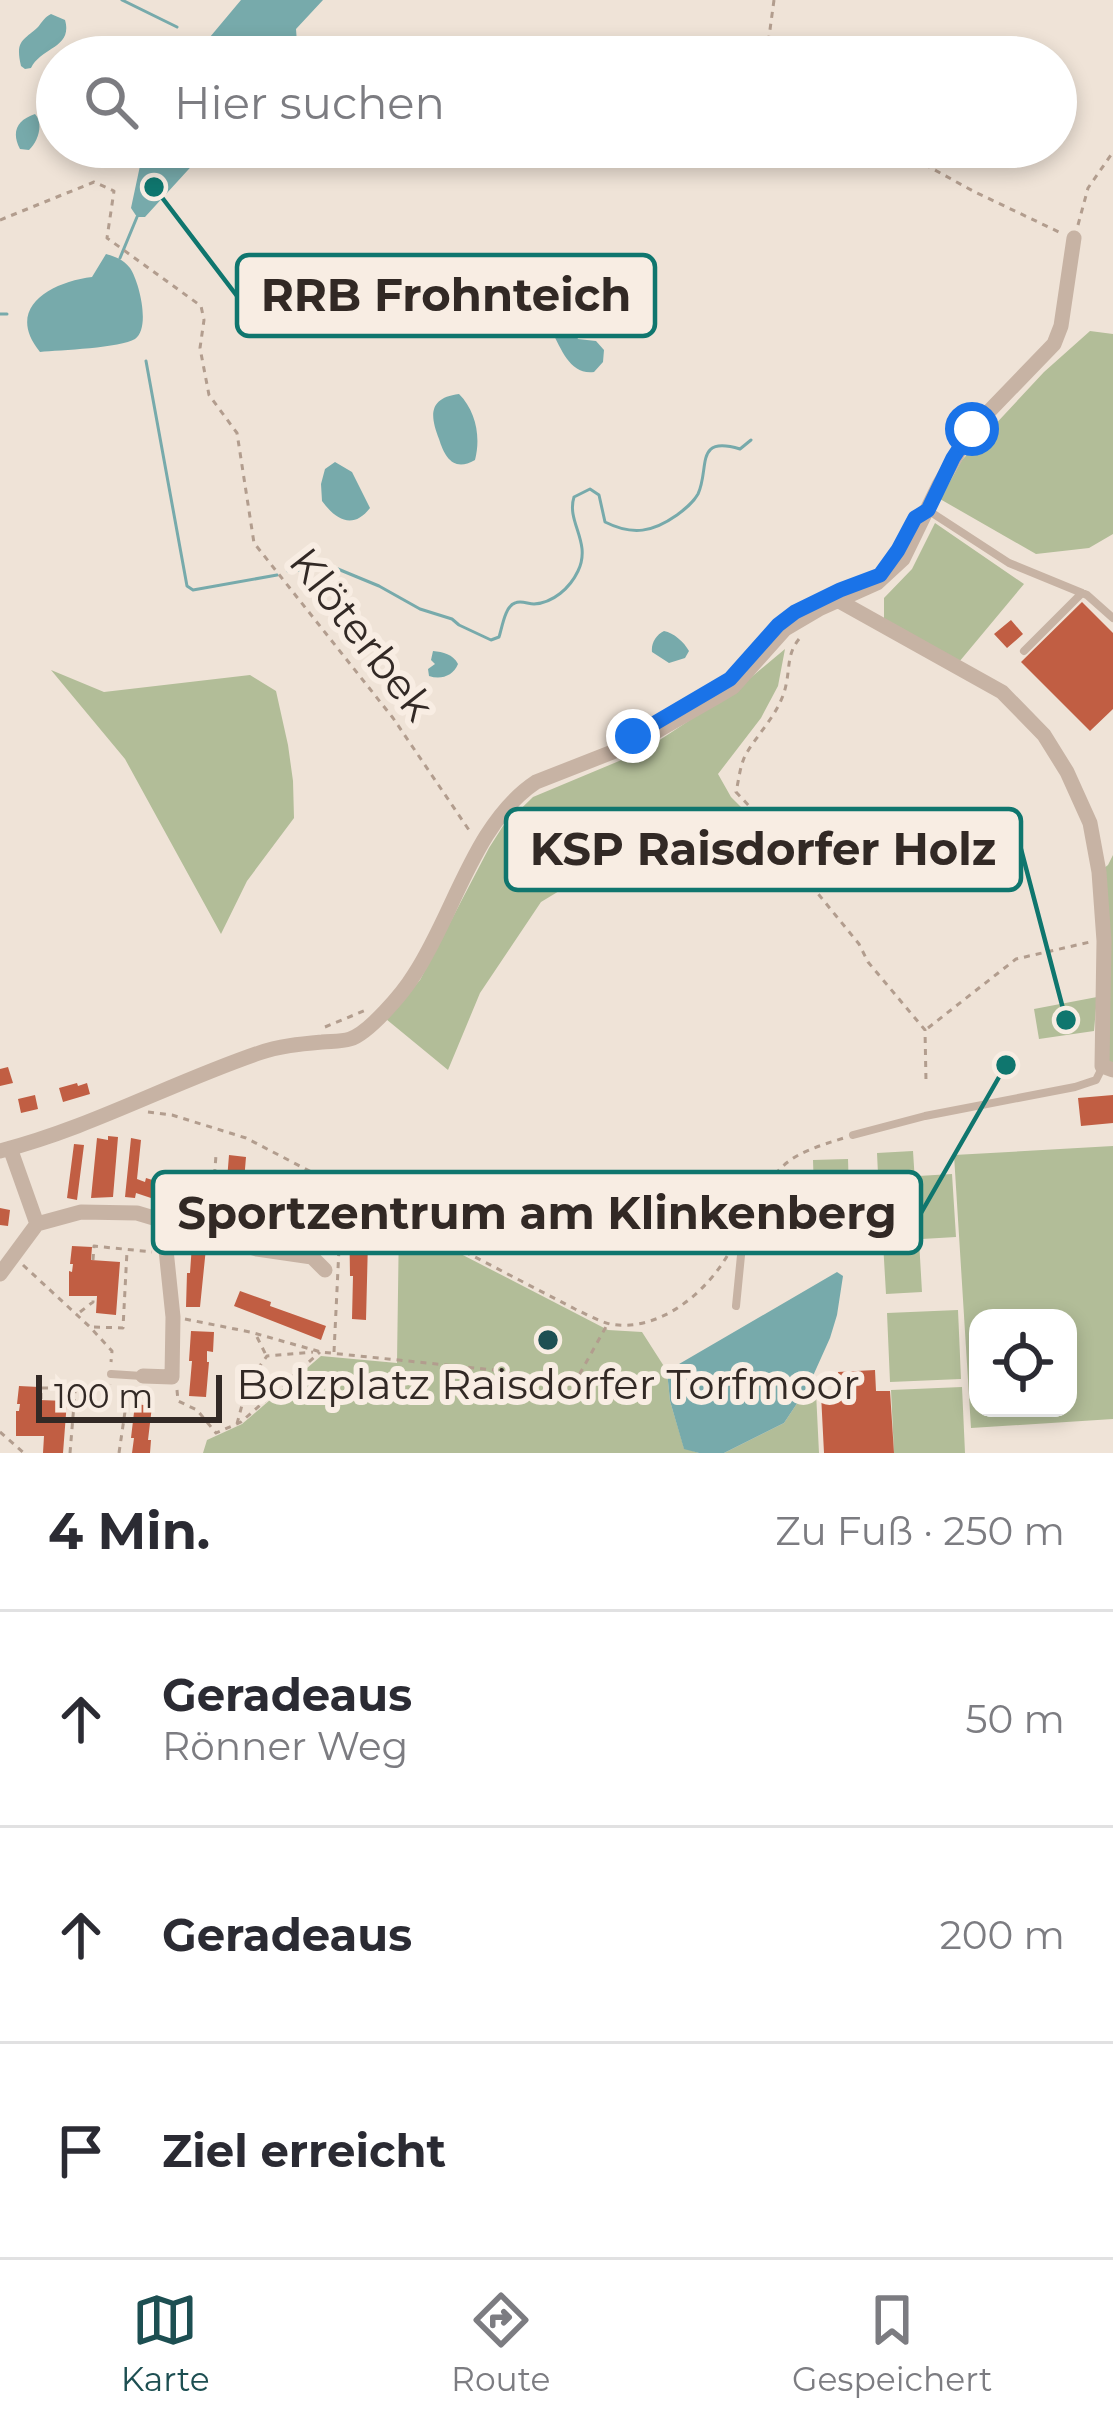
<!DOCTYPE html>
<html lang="de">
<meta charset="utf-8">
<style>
body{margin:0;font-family:Montserrat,sans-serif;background:#f2f2f3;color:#2b2b33}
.controls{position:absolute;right:36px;bottom:36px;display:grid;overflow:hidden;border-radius:24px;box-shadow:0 6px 18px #0003}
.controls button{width:108px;height:108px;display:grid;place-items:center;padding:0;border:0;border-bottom:3px solid #e1e1e2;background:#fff;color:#2b2b33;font:60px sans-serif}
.scale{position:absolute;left:36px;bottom:30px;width:186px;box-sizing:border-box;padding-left:12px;border:6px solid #322925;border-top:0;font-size:33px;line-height:42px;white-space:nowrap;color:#322925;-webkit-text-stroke:9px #f8ede3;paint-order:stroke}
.stop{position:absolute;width:36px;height:36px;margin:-27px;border:9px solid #1a73e8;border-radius:50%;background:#fff}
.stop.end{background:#1a73e8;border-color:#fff;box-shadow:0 3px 12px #0008}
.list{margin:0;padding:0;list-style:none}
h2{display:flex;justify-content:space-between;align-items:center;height:156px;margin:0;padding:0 48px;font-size:51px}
h2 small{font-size:39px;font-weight:400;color:#7c7c81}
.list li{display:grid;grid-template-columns:78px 1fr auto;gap:36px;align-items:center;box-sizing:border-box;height:216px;padding:0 48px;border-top:3px solid #e1e1e2}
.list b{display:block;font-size:45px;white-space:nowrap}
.list p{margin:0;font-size:39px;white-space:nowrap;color:#7c7c81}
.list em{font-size:39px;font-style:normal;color:#7c7c81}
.icon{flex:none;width:66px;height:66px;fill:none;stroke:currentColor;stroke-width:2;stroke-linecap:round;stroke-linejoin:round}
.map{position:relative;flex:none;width:1113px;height:1453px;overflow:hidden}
.search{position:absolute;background:#fff;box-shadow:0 6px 18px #0003;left:36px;right:36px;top:36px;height:132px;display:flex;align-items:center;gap:30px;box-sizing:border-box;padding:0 42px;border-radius:66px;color:#7c7c81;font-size:45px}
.sheet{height:804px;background:#fff}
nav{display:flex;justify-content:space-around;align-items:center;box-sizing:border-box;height:168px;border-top:3px solid #e1e1e2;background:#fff;font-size:33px;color:#7c7c81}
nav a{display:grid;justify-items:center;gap:6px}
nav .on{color:#1d4f52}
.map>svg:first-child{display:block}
.green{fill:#b2bd98;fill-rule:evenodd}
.water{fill:#77aaab}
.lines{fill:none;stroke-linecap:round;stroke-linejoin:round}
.stream{stroke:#77aaab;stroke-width:3}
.building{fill:#c15e43}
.path{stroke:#b29d8e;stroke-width:3;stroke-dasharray:6 6;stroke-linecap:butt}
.lane{stroke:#c7b3a4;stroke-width:8}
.street{stroke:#c7b3a4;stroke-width:15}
.route{stroke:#1a73e8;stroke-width:15}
.poi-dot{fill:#1d4f52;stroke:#f8ede3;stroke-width:4.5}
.labels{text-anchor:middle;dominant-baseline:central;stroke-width:12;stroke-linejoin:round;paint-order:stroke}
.street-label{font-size:42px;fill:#322925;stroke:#f8ede3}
.poi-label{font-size:42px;fill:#322925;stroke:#f8ede3}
.leader{fill:none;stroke:#0f766e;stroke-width:4.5}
.callout-dot{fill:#0f766e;stroke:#f8ede3;stroke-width:4.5}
.callout{fill:#f8ede3;stroke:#0f766e;stroke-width:4.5}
.callout-label{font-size:45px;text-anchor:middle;font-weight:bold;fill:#322925}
</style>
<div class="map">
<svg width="1113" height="1453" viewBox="0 0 1113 1453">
<rect width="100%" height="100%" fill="#efe3d7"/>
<path class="green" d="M1090 331 1113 334V534L1089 548 1036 554 940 499 962 460 1044 372Z
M935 523 1024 584 959 662 884 619V598L912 569Z
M785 649 778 686 761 718 718 774 731 797 745 811 622 853 541 902 480 993 448 1070 386 1019 420 980 489 848 503 826 533 797 643 751 737 689Z
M51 670 104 692 250 675 276 691 288 745 293 781 294 818 247 881 221 934 125 759Z
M1113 855V1070L1102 1066 1099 872 1108 865Z
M1097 997 1094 1031 1039 1039 1034 1009Z
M1113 1146V1419L971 1428 954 1155ZM978 1318H1068V1408H978Z
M913 1151 917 1214 880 1216 877 1153Z
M848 1159 850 1224 815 1226 813 1160Z
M952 1174 956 1237 922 1239 918 1176Z
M399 1222 608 1330 642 1332 667 1371 670 1401 684 1448 699 1453H203L207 1440 242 1424 321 1356 397 1363Z
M918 1223 922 1292 886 1294 882 1225Z
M958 1310 961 1379 890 1382 887 1313Z
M808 1387 816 1392 819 1453H724L784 1423Z
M962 1387 965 1453H894L891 1390Z"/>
<path class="water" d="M241 0H323L296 29 298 57H186L210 37Z
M51 14 65 20C73 48 41 47 31 68L25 69 21 66C15 40 23 41 38 27 42 22 45 17 51 14Z
M35 114C44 124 38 142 29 150L20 149C11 132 17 120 35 114Z
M144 147H209L145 217H137L131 208Z
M106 254C116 257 123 259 130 268 139 281 151 328 135 339 121 348 60 350 40 352 4 308 51 282 92 277Z
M568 317 578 339 596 341 604 350 603 362 594 372C570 375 562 350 552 332L557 318Z
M459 394C476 411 481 437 475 460 454 472 445 458 439 439 430 416 428 398 459 394Z
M335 462 352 472 370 508C353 530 336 520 322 501L321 484 325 469Z
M664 631C674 633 684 642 689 651L685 658 669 663 652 652C651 643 656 635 664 631Z
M433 651C443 652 453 654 458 664 453 676 441 680 429 676L428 669 435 664 431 660Z
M837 1272 843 1276 837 1315 830 1338 808 1387 784 1423 724 1453H699L684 1449 670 1401 667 1371Z"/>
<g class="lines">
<path class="stream" d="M122 0 177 27
M120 258 137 217
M0 314H7
M146 361 187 586 193 590 277 575
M288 571 333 567 379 586 420 609 452 619 459 625 491 640 499 637C502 628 505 606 515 603 521 600 528 604 534 604 553 603 570 588 578 571 592 542 566 522 574 497L590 489 599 495 605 522C633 536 653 532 677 515 685 509 693 503 698 494 710 468 694 435 740 449L751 440"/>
</g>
<path class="building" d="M1082 602 1113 633V709L1090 731 1021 662Z
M1011 620 1023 634 1007 648 994 634Z
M8 1067 13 1083 0 1086V1069Z
M77 1083 78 1086 87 1083 90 1094 63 1102 59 1088Z
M35 1095 38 1109 21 1113 18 1099Z
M1113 1095V1123L1081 1126 1078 1098Z
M108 1136 118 1137 113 1197 91 1198 97 1138 108 1140Z
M131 1138 141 1140 137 1179 145 1182 146 1178 181 1189 179 1193 204 1201 202 1205 207 1207 203 1221 174 1210 175 1206 136 1193 135 1198 125 1197Z
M74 1144 84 1145 77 1200 67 1198Z
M229 1155 246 1157 244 1181H248L246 1205H250L248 1229 231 1228V1180H227Z
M349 1207H365L364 1241H368L366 1320 352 1319 353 1276H350Z
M0 1208 10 1210 8 1226 0 1225Z
M192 1244 206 1248 200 1307H186L187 1273H190Z
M72 1246 92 1247 91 1260 120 1262 116 1315 96 1313 97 1296H69V1271L72 1272 73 1264H70Z
M240 1291 271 1302 270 1306 326 1326 321 1340 234 1306Z
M191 1331 214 1332 213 1352 207 1351V1362H209L206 1397 189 1396 192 1361H189Z
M875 1370 876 1391H890L894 1453H824L821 1394 840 1393 838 1372Z
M19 1386 39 1387V1400L67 1401 63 1453H43L44 1436H16V1411H19L20 1404H17Z
M135 1404 152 1406 148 1440H151L150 1453H132L134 1438H131Z"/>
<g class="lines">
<path class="path" d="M774 0 769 37 780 57
M893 147 973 191 1061 233
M0 220 94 182 114 191 107 238 201 306 204 320 200 348 209 395 237 433 254 543 393 718 471 833
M1078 225 1088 188 1113 152
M799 639C787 654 790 667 786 685 781 711 759 732 746 754 740 765 739 779 736 792L782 841 815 890 859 944 868 962 925 1030 926 1081
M325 1027 366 1010
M928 1028 1016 959 1090 942
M148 1112 172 1115 246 1138 575 1309C586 1314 598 1321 610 1324 660 1333 709 1291 731 1249
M750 1215C778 1162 788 1155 844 1138
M211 1223 216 1155
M282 1239 285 1181
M93 1260 94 1246 152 1252
M23 1265 90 1327 112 1351 111 1362
M80 1312 93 1302V1296
M185 1319 250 1332 321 1352 494 1370 573 1386 607 1325
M94 1327 123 1328 127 1251
M257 1337 266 1355
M334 1352 341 1207
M177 1390 178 1401 197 1410 216 1433 241 1422 320 1352
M41 1399V1388L109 1389 110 1384
M237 1424 248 1382 267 1356 313 1352
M0 1432 24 1453
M70 1453 75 1392
M119 1453 128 1391 141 1392"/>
<path class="lane" d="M929 511 1009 563 1087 595 1113 618
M1024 651 1082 593
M853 1135 925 1116 1075 1087 1096 1080 1102 1068
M736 1306 744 1225
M111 1374 142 1376"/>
<path class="street" d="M839 601 1002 692 1044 735 1067 772 1090 823 1099 872 1104 941 1102 1066 1113 1070
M0 1151C90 1128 171 1083 259 1053 279 1046 300 1044 322 1042 330 1041 341 1042 350 1039 369 1033 403 993 414 975 454 915 474 823 536 782L638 742 718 696 733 687 785 629 819 609 877 583 903 559 939 485 972 429 1054 344 1061 326 1074 238
M37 1224 81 1212 137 1213 257 1249 312 1257 325 1270
M0 1274 37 1224 10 1148
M143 1376 172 1377 173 1317 163 1221"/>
</g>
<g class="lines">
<path class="route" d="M633 736 730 679 778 625 795 612 840 590 880 575 898 550 915 518 928 510 953 458 972 429"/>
</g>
<circle class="poi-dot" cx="548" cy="1340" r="12"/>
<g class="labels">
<g class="street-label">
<text transform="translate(362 634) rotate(52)">Klöterbek</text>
</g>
<g class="poi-label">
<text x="548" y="1384">Bolzplatz Raisdorfer Torfmoor</text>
</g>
</g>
<path class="leader" d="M154 187L237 296M1066 1020L1021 849M1006 1065L921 1213"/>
<g class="callout-dot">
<circle cx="154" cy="187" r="12"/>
<circle cx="1066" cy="1020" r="12"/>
<circle cx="1006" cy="1065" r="12"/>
</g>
<g class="callout">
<rect x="237" y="255" width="418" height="81" rx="12"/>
<rect x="506" y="809" width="515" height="81" rx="12"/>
<rect x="153" y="1172" width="768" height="81" rx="12"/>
</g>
<g class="callout-label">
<text x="446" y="311">RRB Frohnteich</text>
<text x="763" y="865">KSP Raisdorfer Holz</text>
<text x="537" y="1229">Sportzentrum am Klinkenberg</text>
</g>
</svg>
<div class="controls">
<button><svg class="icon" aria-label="locate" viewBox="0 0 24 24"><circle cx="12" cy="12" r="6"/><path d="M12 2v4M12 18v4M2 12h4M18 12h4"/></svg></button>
</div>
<div class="scale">100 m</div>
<div class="stop" style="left:972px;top:429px"></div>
<div class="stop end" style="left:633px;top:736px"></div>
<div class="search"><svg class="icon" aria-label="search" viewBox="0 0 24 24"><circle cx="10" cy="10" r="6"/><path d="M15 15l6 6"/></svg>Hier suchen</div>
</div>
<section class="sheet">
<h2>4 Min.<small>Zu Fuß · 250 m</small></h2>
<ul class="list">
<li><svg class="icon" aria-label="ahead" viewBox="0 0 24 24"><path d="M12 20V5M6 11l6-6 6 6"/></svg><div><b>Geradeaus</b><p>Rönner Weg</p></div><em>50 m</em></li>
<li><svg class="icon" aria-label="ahead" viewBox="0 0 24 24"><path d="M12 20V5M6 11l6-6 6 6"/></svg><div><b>Geradeaus</b></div><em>200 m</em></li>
<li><svg class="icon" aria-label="arrive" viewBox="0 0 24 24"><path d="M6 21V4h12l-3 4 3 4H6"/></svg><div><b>Ziel erreicht</b></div></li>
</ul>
</section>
<nav>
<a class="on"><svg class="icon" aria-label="map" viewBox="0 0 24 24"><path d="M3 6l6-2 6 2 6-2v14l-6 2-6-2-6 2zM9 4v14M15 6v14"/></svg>Karte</a>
<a><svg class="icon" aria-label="directions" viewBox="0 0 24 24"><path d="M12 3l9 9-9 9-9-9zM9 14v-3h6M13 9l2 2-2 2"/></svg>Route</a>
<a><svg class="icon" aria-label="saved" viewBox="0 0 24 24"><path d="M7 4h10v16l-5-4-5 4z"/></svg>Gespeichert</a>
</nav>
